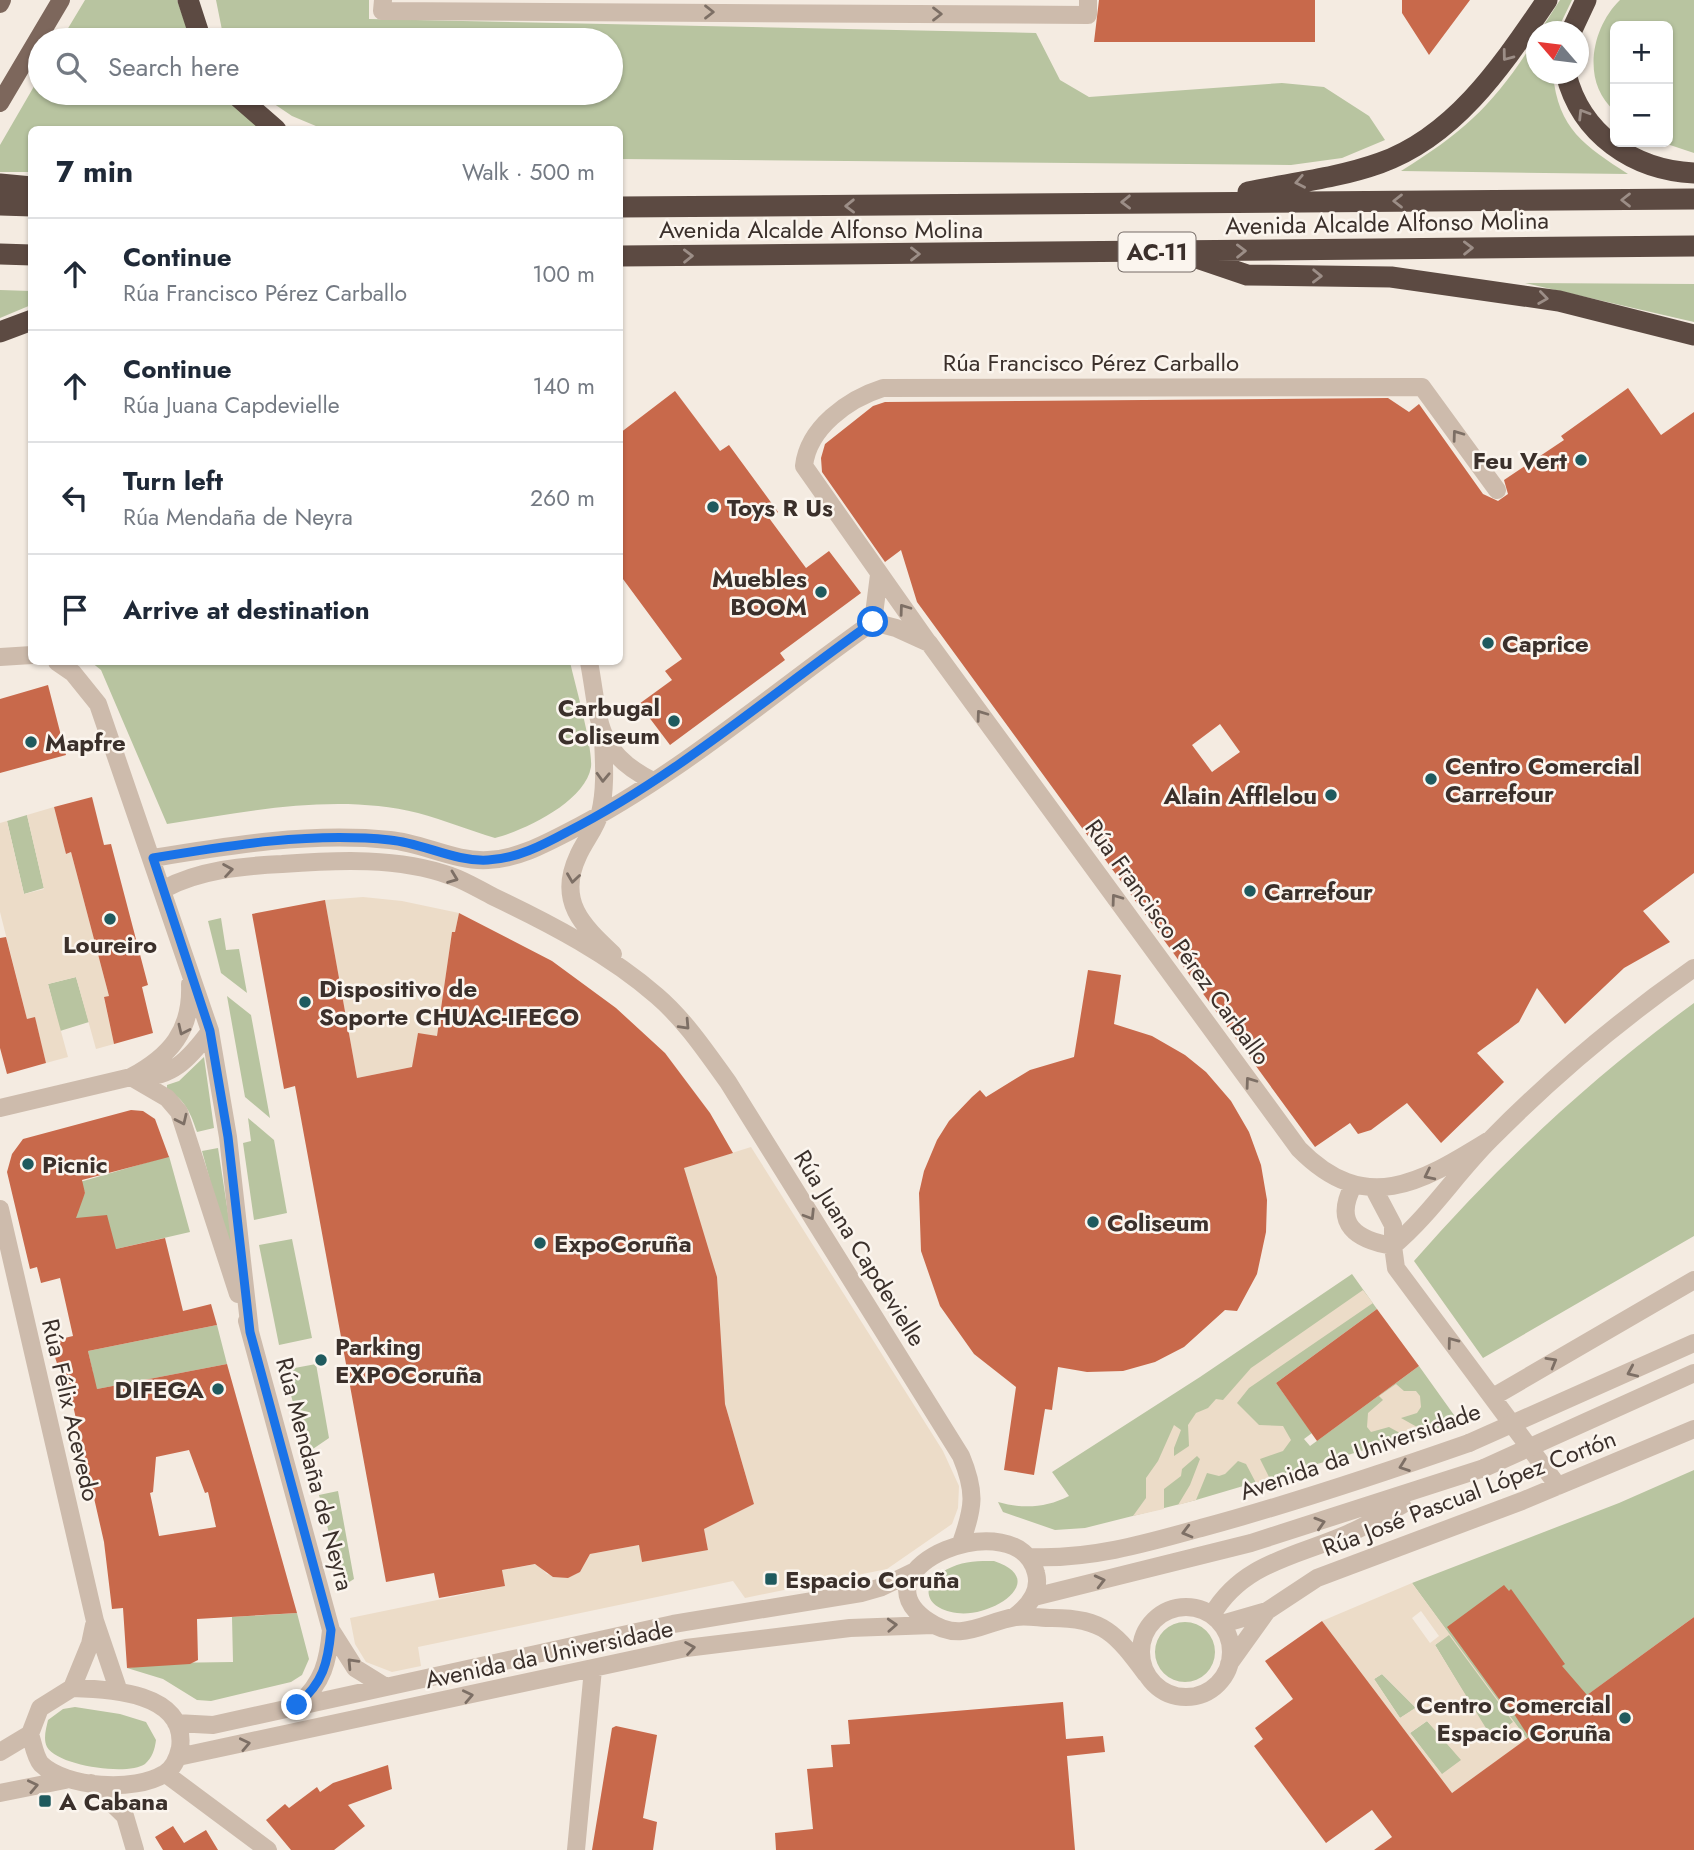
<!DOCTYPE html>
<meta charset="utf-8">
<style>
body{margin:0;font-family:Jost,sans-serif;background:#f6f6f7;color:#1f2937}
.controls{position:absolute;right:21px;top:21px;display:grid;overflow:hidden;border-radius:10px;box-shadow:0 2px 5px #0004}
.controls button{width:63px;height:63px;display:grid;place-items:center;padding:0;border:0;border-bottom:2px solid #e0e1e3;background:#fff;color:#1f2937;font:35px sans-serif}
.compass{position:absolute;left:1526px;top:21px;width:63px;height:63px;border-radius:50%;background:#fff;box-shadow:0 2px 5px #0004;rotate:298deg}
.stop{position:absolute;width:21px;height:21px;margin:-16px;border:5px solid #1a73e8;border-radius:50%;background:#fff}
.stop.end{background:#1a73e8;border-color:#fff;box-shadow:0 2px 7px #0008}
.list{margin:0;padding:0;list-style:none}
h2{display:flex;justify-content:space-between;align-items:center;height:91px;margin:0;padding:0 28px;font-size:30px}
h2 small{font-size:23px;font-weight:400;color:#747a83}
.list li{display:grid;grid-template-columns:46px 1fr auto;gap:21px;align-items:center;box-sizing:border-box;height:112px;padding:0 28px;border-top:2px solid #e0e1e3}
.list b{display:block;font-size:26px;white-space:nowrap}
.list p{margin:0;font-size:23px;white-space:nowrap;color:#747a83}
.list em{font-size:23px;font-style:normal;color:#747a83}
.icon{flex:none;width:38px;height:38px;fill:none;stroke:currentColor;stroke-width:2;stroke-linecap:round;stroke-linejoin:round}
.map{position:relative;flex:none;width:1694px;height:1850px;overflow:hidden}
.search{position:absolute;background:#fff;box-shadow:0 2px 5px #0004;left:28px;top:28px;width:595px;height:77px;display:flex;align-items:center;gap:18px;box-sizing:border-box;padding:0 24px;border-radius:38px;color:#747a83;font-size:26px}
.panel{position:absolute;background:#fff;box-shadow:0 2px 5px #0004;left:28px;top:126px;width:595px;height:539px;border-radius:10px}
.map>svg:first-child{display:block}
.green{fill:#b8c4a0}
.plaza{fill:#ecdcc8;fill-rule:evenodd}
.building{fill:#c8694b;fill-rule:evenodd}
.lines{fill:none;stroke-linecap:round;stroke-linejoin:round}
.street{stroke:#cdbbac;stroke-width:18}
.primary{stroke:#7d675c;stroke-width:18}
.highway{stroke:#5c4a42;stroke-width:21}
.street-bridge{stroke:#cdbbac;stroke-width:18}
.oneway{stroke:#7d6f65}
.oneway2{stroke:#9c8e87}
.route{stroke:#1a73e8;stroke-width:9}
.poi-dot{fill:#1f5a5e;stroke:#fbf5ee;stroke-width:2.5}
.labels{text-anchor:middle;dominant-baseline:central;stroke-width:5;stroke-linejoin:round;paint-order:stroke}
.shield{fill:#fbf5ee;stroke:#756b66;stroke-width:2}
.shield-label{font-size:23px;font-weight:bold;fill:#3b302b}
.street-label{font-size:24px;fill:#3b302b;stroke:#fbf5ee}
.poi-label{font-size:24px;font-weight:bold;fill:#3b302b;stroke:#fbf5ee;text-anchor:start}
</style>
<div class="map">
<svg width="1694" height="1850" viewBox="0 0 1694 1850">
<rect width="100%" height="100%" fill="#f4ebe1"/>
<path class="green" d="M85 0H177L191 40H61Z
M216 0H369V19L1036 33 1060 80 1089 97 1282 83 1324 87 1369 116 1385 140 1342 158 1291 165 620 159V130L323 129 292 116 258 93H611V40H224Z
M1560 0H1572L1557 31H1540Z
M1620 0H1694V153L1661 142H1668V26H1615V111C1581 83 1591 28 1620 0Z
M1536 38V74H1553C1558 129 1585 146 1628 174L1401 171C1466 131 1496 102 1536 38Z
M40 76V93H224L265 129 32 130 31 172H0V145Z
M1525 283 1694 284V322Z
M0 290 31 291V305L0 318Z
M91 662H570C575 684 593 747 591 767 585 802 525 830 495 838 469 830 444 820 418 813 337 793 248 811 167 824L101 670Z
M27 815 44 888 24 894 7 821Z
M221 918 226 950 239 949 247 993 221 973 208 921Z
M76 977 89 1022 60 1031 48 984Z
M227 996 251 1015 270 1118 245 1097Z
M1694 1003V1236L1483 1358 1414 1261C1498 1165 1591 1078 1694 1003Z
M204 1057 214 1128 197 1132C191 1114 185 1099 167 1090V1085L179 1081Z
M248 1118 274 1140 287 1213 254 1220 243 1143 251 1141Z
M218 1148 236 1265 233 1266 202 1151Z
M169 1156 190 1232 116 1249 73 1216 85 1193 80 1182Z
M292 1239 312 1338 279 1345 259 1245Z
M1352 1274 1377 1309 1276 1383 1312 1433 1304 1439 1310 1446 1419 1366 1459 1422 1196 1500 1085 1528 1055 1530 1003 1512 998 1502C1022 1509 1046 1508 1069 1496L1052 1472 1200 1377Z
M217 1325 227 1364 66 1395 62 1380 93 1373 88 1351Z
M316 1364 329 1438 307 1453 284 1370Z
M1694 1470V1617L1527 1739 1514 1722 1491 1738 1435 1645 1449 1634 1412 1583 1619 1503Z
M338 1491 354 1579 343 1586 319 1495Z
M994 1561C1051 1580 991 1618 957 1613 921 1608 919 1581 952 1567 965 1561 979 1561 994 1561Z
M297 1613 309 1659 302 1675 291 1682 211 1701 197 1700 163 1679 127 1668 163 1663 233 1662 232 1617Z
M1155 1652a30 30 0 1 1 60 0a30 30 0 1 1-60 0Z
M1382 1674 1416 1708 1400 1718 1374 1679Z
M75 1707 120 1714 146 1722 156 1740C155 1749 152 1758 145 1764 128 1776 58 1766 47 1747 43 1739 46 1729 48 1720L63 1709Z
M1427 1721 1462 1760 1442 1775 1410 1733Z"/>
<path class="plaza" d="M54 807 66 854 71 852 109 996 104 998 114 1044 96 1049 76 977 48 984 68 1057 46 1063 35 1018 27 1019 0 912V823L7 821 24 894 44 889 27 815Z
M363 897 402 901 459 913 455 932H452L437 1036 412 1067 357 1078 325 900Z
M751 1147 943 1451 959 1486 958 1508 952 1524 887 1569 745 1598 733 1581 418 1647 421 1666 392 1672 366 1662 355 1644 350 1618 505 1586 502 1570 537 1564 547 1574 567 1578 580 1572 590 1554 639 1545 708 1550 704 1529 754 1504 725 1404 684 1168Z
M1363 1290 1373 1303 1249 1388 1237 1403 1259 1425 1283 1426 1291 1440 1283 1451 1260 1459 1270 1479 1256 1483 1246 1464 1238 1461 1225 1474 1219 1476 1207 1473 1196 1500 1178 1505 1190 1485 1200 1459 1197 1456 1182 1469 1181 1476 1164 1489V1509L1133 1516 1146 1498V1478L1158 1461 1174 1425 1181 1430 1174 1448V1456L1189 1446 1188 1425 1196 1413 1208 1408 1216 1399 1223 1400 1251 1368Z
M1396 1384 1404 1391H1416L1420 1396 1421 1407 1417 1413 1401 1418 1426 1432 1409 1438 1389 1427 1371 1432 1367 1427 1368 1413 1383 1400 1379 1396Z
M1412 1583 1527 1739 1449 1795 1322 1621ZM1421 1611 1439 1636 1430 1643 1412 1618ZM1449 1635 1513 1722 1492 1738 1435 1645ZM1382 1674 1416 1708H1415L1400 1718 1374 1679ZM1427 1721 1461 1760 1442 1774 1410 1733Z"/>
<path class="building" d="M1099 0H1315V42H1094Z
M1402 0H1470L1429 55 1402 13Z
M1628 388 1661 435 1694 412V873L1643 911 1670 942 1624 968 1565 1024 1537 988 1519 1022 1477 1053 1504 1082 1441 1143 1407 1103 1371 1130 1358 1134 1350 1123 1315 1147 917 602 901 550 885 562 822 472 821 458 825 444 873 406 885 402 1388 398 1409 412 1419 404 1483 494 1498 501 1508 494 1504 480 1564 440 1561 436ZM1220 724 1240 752 1212 772 1192 745Z
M675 391 720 451 729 445 778 512 769 518 806 568 829 551 861 593 780 653 785 660 670 745 639 704 672 680 665 671 682 659 620 575V433Z
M48 685 66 755 0 773V699Z
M92 797 104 845 111 844 148 985 142 987 153 1033 114 1044 104 997 109 996 71 852 66 854 54 807Z
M325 900 357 1078 412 1067 418 1033 437 1036 452 932H455L459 913 552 961 616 1008 665 1053 710 1113 733 1153 684 1168 717 1277 725 1404 754 1504 704 1529 708 1550 642 1562 639 1545 590 1554 580 1572 568 1578 553 1577 535 1564 502 1570 505 1586 439 1598 434 1573 386 1582 295 1086 284 1089 252 914Z
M6 937 27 1019 35 1017 46 1063 7 1074 0 1048V938Z
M1088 970 1121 975 1114 1024 1152 1036 1185 1055 1206 1072 1231 1101 1249 1132 1261 1165 1267 1200 1266 1232 1257 1274 1237 1311 1225 1310 1184 1347 1155 1362 1123 1371 1087 1372 1058 1367 1052 1410 1045 1409 1034 1475 1004 1470 1016 1387 974 1354 940 1306 921 1251 919 1193 924 1171 937 1140 949 1121 972 1097 980 1090 986 1097 1030 1070 1074 1057Z
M131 1110 143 1111 155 1119 169 1157 82 1180 85 1193 76 1218 107 1215 116 1249 165 1238 183 1311 211 1304 217 1325 88 1351 97 1389 227 1364 297 1613 197 1619 198 1660 190 1664 127 1668 123 1608 112 1609 104 1542 67 1379 62 1380 55 1357 60 1356 56 1340 73 1336 60 1278 41 1283 37 1267 30 1269 7 1172 12 1154 23 1139ZM189 1450 205 1493 208 1492 216 1527 159 1536 150 1493 153 1492 156 1457Z
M1377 1309 1419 1366 1317 1441 1276 1383Z
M1504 1585 1509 1591 1511 1589 1565 1664 1562 1666 1587 1695 1694 1617V1850H1374L1392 1837 1372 1810 1326 1843 1254 1746 1263 1739 1255 1728 1293 1699 1265 1661 1322 1621 1452 1793 1529 1737 1505 1700 1502 1703 1447 1627Z
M1063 1702 1066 1739 1103 1736 1105 1752 1067 1756 1075 1850H776L775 1833 813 1829 807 1769 833 1767 831 1745 850 1744 848 1720Z
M616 1726 657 1735 643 1818 657 1822 653 1850H592L612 1728Z
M388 1765 392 1789 348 1805 365 1826 334 1850H291L266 1820 285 1804 289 1808 317 1787 320 1792 333 1783Z
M173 1826 184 1843 206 1830 218 1850H163L155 1837Z"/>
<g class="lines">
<path class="street" d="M383 0 382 11 1088 15V0
M873 622 879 575
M927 641 804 466C808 428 848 399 883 388L1422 387 1497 490
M0 657 32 655
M57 662 73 673 98 704 210 1031 228 1137 250 1332
M589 662C600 720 594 752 653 781
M603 738C604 762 606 789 600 813 596 828 584 842 578 856 557 901 582 925 613 954
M153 858C231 845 310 832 390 840 423 843 455 862 488 860 516 859 543 845 568 832 678 776 772 693 873 622L896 628 929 643 1299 1149C1365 1216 1420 1183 1488 1141
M164 889C199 870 242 866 282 864 337 860 399 857 451 876 466 881 480 890 494 897 551 924 610 955 657 996 685 1020 707 1053 728 1082L961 1456C976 1492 974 1507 961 1543
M131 1077 167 1098 179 1112 238 1294
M134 1077C171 1080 190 1058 210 1031
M0 1108 131 1077C170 1056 192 1031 190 984
M1353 1186C1333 1224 1356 1240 1393 1246V1225L1374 1189
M0 1209 95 1621 118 1689
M247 1321 331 1630 355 1668 384 1686
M1493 1397 1694 1280
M1558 1486 1396 1268 1393 1246C1430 1215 1456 1174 1490 1140 1552 1077 1621 1019 1694 968
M1029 1557C1088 1560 1144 1544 1201 1528 1291 1504 1380 1474 1469 1443
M1034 1597 1251 1543 1484 1468
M1141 1652a45 45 0 1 1 90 0a45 45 0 1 1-90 0Z
M1212 1615C1244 1560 1301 1556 1354 1531 1370 1524 1386 1513 1402 1505
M1014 1617C1029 1606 1041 1592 1036 1573 1019 1501 849 1567 928 1621 961 1644 984 1622 1015 1617 1026 1615 1040 1618 1052 1618 1104 1618 1116 1634 1146 1674
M1222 1624 1267 1611
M1229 1664 1267 1611 1317 1578 1522 1501 1694 1429
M72 1688C108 1689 188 1692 180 1748 178 1757 173 1769 164 1774 135 1792 66 1788 41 1764 35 1757 33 1743 30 1734L40 1708Z
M72 1688 90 1644 94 1625
M299 1704C323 1682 328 1662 331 1630
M176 1723 213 1725 673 1624 861 1593 882 1587 915 1571
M0 1752 30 1734
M178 1757 686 1648 850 1628 933 1625
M166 1774 268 1850
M91 1783 125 1816 135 1850
M0 1793 65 1780
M576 1850 593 1669"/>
<path class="primary" d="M0 4 2 0
M0 103 61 0"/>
<path class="highway" d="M188 0 201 40
M1571 32 1586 0
M1566 74C1581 134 1633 170 1694 173
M234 93 276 130
M0 184 32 187
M1248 192C1292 183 1338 178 1380 163 1456 136 1503 64 1547 0
M0 205 32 206
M620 207 1694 199
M0 254 32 255
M620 256 1694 246
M1194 257 1247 275 1391 277 1559 301 1694 335
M0 332 32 320"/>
<path class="street-bridge" d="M1469 1443 1694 1343
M1484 1468 1694 1373"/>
</g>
<defs><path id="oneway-chevron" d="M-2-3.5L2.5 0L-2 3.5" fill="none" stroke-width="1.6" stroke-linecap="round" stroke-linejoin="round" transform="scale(1.75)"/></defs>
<g class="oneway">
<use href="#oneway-chevron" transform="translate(709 12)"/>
<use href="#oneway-chevron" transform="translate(937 14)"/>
<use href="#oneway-chevron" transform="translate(1457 435) rotate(-126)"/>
<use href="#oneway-chevron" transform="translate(904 609) rotate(-126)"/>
<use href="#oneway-chevron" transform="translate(981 715) rotate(-126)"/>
<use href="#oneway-chevron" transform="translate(603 777) rotate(92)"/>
<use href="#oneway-chevron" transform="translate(228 870) rotate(-9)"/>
<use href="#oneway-chevron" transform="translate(453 878) rotate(21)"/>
<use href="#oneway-chevron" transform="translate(573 878) rotate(98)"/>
<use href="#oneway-chevron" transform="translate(1116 899) rotate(-126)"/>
<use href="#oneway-chevron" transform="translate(685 1025) rotate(47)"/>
<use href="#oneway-chevron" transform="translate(183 1030) rotate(115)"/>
<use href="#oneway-chevron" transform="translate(1250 1082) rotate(-126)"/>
<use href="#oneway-chevron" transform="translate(182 1120) rotate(65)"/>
<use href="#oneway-chevron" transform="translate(1429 1175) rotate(154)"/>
<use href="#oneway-chevron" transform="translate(810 1215) rotate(58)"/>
<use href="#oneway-chevron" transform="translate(1452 1342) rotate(-127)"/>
<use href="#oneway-chevron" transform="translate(1552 1362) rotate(-30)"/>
<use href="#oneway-chevron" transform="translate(1632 1372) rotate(156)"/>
<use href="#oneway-chevron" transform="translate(1404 1466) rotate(160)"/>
<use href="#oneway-chevron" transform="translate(1320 1523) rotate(-17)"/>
<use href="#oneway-chevron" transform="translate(1187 1532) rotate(165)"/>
<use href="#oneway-chevron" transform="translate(1100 1581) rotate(-14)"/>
<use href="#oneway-chevron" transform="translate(892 1625) rotate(-3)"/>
<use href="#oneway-chevron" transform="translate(690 1648) rotate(-9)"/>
<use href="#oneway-chevron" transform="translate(352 1663) rotate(-133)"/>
<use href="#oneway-chevron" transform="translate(468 1696) rotate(-12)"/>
<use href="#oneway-chevron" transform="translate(245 1744) rotate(-12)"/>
<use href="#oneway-chevron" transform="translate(33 1786) rotate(-12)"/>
</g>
<g class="oneway2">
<use href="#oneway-chevron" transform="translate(1507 56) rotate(127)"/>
<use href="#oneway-chevron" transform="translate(1583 114) rotate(-122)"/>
<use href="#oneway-chevron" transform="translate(1300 182) rotate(169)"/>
<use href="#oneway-chevron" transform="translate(1626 200) rotate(180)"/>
<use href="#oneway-chevron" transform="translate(1398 201) rotate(180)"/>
<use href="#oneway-chevron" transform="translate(1126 202) rotate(179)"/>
<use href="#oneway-chevron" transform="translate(850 206) rotate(179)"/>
<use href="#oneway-chevron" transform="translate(1468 248) rotate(-1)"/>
<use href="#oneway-chevron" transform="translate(1241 251) rotate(-1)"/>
<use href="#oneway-chevron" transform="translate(915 254)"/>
<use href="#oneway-chevron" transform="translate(688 256) rotate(-1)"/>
<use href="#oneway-chevron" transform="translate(1317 276) rotate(1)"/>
<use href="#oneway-chevron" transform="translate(1543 298) rotate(8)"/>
</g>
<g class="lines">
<path class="route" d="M297 1705C323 1683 328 1663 331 1630L250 1332 228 1137 210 1031 153 858C231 845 310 832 390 840 423 843 455 862 488 860 516 859 543 845 567 832 677 776 772 693 873 622"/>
</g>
<g class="poi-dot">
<circle cx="1581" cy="460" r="7"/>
<circle cx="713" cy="507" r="7"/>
<circle cx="821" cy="592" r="7"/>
<circle cx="1488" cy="643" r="7"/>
<circle cx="674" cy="721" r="7"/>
<circle cx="31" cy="742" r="7"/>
<circle cx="1431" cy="779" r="7"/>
<circle cx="1331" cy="795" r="7"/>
<circle cx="1250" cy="891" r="7"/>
<circle cx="110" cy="919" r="7"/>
<circle cx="305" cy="1002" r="7"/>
<circle cx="28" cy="1164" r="7"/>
<circle cx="1093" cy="1222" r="7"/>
<circle cx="540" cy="1243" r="7"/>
<circle cx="321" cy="1360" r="7"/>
<circle cx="218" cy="1389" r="7"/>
<rect x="764" y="1572" width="14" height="14" rx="3.5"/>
<circle cx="1625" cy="1718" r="7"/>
<rect x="38" y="1794" width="14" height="14" rx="3.5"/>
</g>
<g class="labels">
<rect class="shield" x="1118.5" y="232.5" width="77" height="39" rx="5"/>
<g class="shield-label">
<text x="1157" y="252">AC-11</text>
</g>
<g class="street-label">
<text transform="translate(1387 223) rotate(-1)">Avenida Alcalde Alfonso Molina</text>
<text x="821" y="229">Avenida Alcalde Alfonso Molina</text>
<text x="1091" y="362">Rúa Francisco Pérez Carballo</text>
<text transform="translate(1178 942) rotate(54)">Rúa Francisco Pérez Carballo</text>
<text transform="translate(860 1248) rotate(58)">Rúa Juana Capdevielle</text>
<text transform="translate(71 1410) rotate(77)">Rúa Félix Acevedo</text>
<text transform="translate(1360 1451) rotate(-19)">Avenida da Universidade</text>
<text transform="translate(315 1474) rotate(75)">Rúa Mendaña de Neyra</text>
<text transform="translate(1469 1493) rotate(-21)">Rúa José Pascual López Cortón</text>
<text transform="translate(549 1654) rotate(-12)">Avenida da Universidade</text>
</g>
<g class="poi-label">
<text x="1567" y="460" text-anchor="end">Feu Vert</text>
<text x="727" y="507">Toys R Us</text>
<text x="807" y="578" text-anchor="end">Muebles<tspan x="807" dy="28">BOOM</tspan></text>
<text x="1502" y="643">Caprice</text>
<text x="660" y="707" text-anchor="end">Carbugal<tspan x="660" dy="28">Coliseum</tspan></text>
<text x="45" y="742">Mapfre</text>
<text x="1445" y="765">Centro Comercial<tspan x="1445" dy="28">Carrefour</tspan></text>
<text x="1317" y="795" text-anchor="end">Alain Afflelou</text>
<text x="1264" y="891">Carrefour</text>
<text x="110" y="944" text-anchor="middle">Loureiro</text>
<text x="319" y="988">Dispositivo de<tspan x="319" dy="28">Soporte CHUAC-IFECO</tspan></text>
<text x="42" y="1164">Picnic</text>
<text x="1107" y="1222">Coliseum</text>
<text x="554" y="1243">ExpoCoruña</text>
<text x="335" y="1346">Parking<tspan x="335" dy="28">EXPOCoruña</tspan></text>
<text x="204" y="1389" text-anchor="end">DIFEGA</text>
<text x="785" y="1579">Espacio Coruña</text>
<text x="1611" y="1704" text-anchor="end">Centro Comercial<tspan x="1611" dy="28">Espacio Coruña</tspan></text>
<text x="59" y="1801">A Cabana</text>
</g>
</g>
</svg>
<div class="controls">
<button>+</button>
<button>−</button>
</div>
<svg class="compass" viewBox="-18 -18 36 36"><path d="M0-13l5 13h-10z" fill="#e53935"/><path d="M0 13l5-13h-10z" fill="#747a83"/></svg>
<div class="stop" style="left:873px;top:622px"></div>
<div class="stop end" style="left:297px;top:1705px"></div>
<div class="search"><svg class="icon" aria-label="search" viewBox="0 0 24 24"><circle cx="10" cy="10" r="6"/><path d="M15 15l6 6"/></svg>Search here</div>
<section class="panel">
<h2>7 min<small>Walk · 500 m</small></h2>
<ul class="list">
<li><svg class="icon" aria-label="ahead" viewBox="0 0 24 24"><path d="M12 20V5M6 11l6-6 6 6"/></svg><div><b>Continue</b><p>Rúa Francisco Pérez Carballo</p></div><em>100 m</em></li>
<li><svg class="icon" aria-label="ahead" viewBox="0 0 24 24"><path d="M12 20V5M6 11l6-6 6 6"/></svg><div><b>Continue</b><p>Rúa Juana Capdevielle</p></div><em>140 m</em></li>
<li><svg class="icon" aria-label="left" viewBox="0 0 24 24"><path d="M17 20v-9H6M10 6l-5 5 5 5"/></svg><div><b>Turn left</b><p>Rúa Mendaña de Neyra</p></div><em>260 m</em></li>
<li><svg class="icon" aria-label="arrive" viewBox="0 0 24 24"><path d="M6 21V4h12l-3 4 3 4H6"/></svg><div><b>Arrive at destination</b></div></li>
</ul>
</section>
</div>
